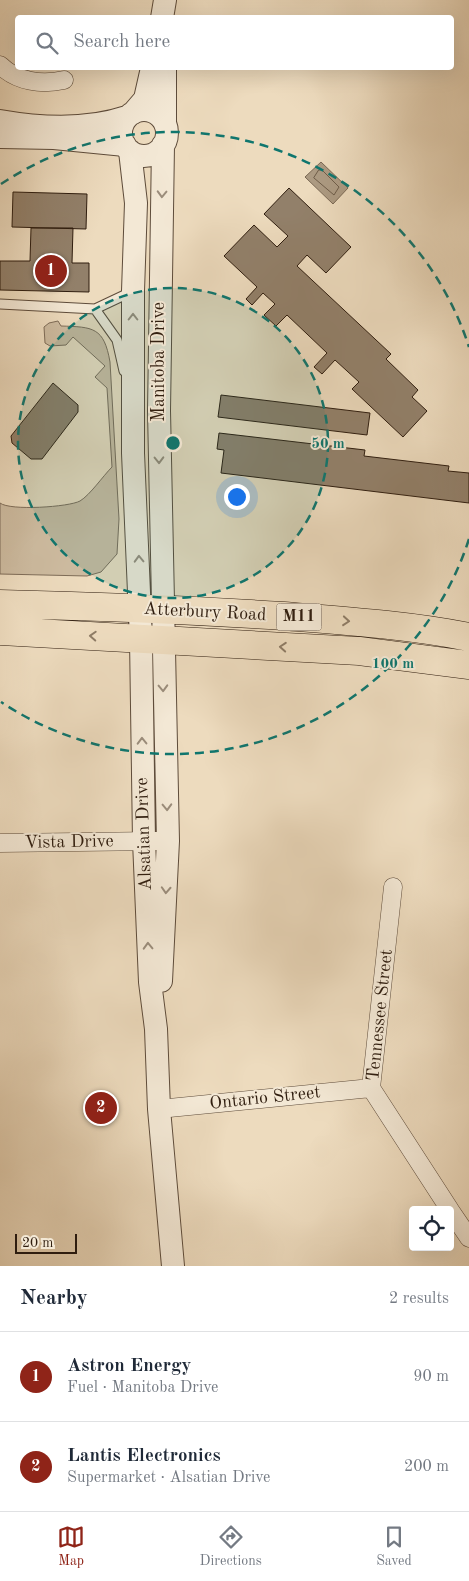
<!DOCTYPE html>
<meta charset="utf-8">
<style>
body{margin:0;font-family:"Old Standard TT",serif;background:#f2f2f3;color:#1f2937}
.controls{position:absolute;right:15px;bottom:15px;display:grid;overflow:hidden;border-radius:5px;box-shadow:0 5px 20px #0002}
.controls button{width:45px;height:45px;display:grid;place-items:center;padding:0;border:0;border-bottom:1px solid #e0e1e3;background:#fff;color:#1f2937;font:25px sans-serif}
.scale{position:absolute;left:15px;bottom:12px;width:62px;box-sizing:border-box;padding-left:5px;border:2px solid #2f1d0f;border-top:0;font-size:14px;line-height:18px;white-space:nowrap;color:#2f1d0f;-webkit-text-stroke:4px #f3e8d5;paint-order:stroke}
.you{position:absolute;left:236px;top:496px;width:18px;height:18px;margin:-12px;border:4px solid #fff;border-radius:50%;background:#1a73e8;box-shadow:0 0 0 8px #1a73e833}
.badge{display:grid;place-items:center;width:32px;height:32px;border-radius:50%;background:#8f2418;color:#fff;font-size:16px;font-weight:700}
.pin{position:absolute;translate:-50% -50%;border:2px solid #fff;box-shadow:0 1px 5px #0006}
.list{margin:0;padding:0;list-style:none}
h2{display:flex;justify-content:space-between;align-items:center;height:65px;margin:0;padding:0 20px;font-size:21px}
h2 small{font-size:16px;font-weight:400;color:#747a83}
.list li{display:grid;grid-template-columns:32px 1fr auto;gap:15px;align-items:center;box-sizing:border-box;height:90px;padding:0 20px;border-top:1px solid #e0e1e3}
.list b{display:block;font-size:19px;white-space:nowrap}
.list p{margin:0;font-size:16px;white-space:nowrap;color:#747a83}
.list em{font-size:16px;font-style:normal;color:#747a83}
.icon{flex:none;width:28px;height:28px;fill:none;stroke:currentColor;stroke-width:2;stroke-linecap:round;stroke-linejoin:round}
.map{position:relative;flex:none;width:469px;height:1266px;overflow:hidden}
.search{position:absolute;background:#fff;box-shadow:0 5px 20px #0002;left:15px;right:15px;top:15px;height:55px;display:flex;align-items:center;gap:12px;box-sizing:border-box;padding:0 18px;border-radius:5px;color:#747a83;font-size:19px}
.sheet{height:245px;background:#fff}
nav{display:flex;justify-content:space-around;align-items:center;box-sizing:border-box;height:70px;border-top:1px solid #e0e1e3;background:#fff;font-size:14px;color:#747a83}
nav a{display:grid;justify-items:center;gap:2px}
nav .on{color:#8f2418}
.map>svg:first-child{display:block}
.green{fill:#cdbba0;stroke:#7e6c58}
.water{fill:#ac9a82;stroke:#7a6854}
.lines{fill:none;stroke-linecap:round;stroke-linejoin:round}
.shore{stroke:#6e5c48;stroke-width:1}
.building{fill:#92806a;stroke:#2f1d0f}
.service-casing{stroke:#5e4c3b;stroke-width:11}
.minor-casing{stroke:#5e4c3b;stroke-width:19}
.tertiary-casing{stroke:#5e4c3b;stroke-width:24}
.primary-casing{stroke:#2f1d0f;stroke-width:29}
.service{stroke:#f3e8d5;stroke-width:9}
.minor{stroke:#f3e8d5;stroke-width:18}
.tertiary{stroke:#f3e8d5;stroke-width:22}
.primary{stroke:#eddbbe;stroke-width:28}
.oneway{stroke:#9b8d7c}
.oneway2{stroke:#8e7c66}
.ring{fill:none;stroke:#0f766e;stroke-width:2.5;stroke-dasharray:9 6}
.labels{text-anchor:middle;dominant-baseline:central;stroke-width:4;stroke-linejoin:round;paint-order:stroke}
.shield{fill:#f3e8d5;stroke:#6a5a4a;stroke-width:1}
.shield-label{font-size:16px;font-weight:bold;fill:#2f1d0f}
.street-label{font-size:18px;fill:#2f1d0f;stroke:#f3e8d5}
.centre{fill:#0f766e;stroke:#f3e8d5;stroke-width:2.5}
.ring-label{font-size:15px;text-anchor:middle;font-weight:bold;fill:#0f766e;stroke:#f3e8d5;stroke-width:4;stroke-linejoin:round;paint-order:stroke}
</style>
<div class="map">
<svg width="469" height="1266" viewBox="0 0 469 1266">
<rect width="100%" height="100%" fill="#eddbbe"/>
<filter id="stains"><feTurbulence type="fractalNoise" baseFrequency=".004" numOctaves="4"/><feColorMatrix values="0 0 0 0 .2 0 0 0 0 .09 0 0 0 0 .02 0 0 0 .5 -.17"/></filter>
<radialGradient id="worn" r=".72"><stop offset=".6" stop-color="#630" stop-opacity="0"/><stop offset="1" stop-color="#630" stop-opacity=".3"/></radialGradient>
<path class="green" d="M58 321 61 326C93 327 104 327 110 362L119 519 117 554 101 572 87 576 0 574V503C10 511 69 507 80 501 90 495 103 476 112 467L107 388 95 377 105 366 73 337 66 345 50 346 45 343 44 327 49 323Z"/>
<path class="water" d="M321 162 348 188 333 204 305 177Z"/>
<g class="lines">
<path class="shore" d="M319 170H322L339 187 334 195 314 178Z"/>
</g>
<path class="building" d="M289 188 351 247 326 273 307 255 297 266 391 354 386 359 418 390 412 397 427 411 403 437 352 389 359 382 335 360 322 374 314 367 327 353 287 315 276 326 264 315 275 304 263 293 252 305 246 299 257 287 224 256 254 225 277 247 288 236 264 214Z
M13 192 87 194 86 229 12 227Z
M31 228H73L72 263H89V292L0 290V261H30Z
M53 383 78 405V412L42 459H31L12 443 11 436Z
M221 395 370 413 367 435 218 417Z
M219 433 365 450 364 456 449 466 448 471 469 473V503L221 473 224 450 217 449Z"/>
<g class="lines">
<defs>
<path id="service" d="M0 304 95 309 131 292
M95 309 117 340 124 371"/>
<path id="minor" d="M0 65C17 82 42 85 64 80
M0 843 157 841
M393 887 371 1088 450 1210
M159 1109 371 1088
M450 1210 469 1238"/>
<path id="tertiary" d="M162 18 165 0
M121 133a23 23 0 1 1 46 0a23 23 0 1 1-46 0Z
M133 113 145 99 152 68
M0 121C40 128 88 130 127 117
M165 123V68
M0 137 54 138 125 145
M130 151 136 203 133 291V453L141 639 144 841 150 982 156 1029 159 1109 173 1266
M161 981 168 841 159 411 163 145"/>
<path id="primary" d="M0 604C95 606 189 610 284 616 346 621 408 625 469 637
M0 631 359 651 469 665"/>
</defs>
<use href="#service" class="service-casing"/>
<use href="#minor" class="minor-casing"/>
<use href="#tertiary" class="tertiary-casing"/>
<use href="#primary" class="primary-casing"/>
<use href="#service" class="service"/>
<use href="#minor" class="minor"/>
<use href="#tertiary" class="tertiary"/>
<use href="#primary" class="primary"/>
</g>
<defs><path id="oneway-chevron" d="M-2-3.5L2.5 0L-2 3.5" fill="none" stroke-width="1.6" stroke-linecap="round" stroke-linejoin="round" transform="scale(1.25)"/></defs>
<g class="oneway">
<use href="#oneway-chevron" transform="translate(162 194) rotate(92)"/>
<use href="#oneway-chevron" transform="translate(133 317) rotate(-90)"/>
<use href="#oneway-chevron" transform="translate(159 460) rotate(89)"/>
<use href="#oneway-chevron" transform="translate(139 559) rotate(-92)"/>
<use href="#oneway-chevron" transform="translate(163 688) rotate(88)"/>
<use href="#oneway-chevron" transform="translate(142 741) rotate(-91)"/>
<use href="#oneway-chevron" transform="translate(167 807) rotate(88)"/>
<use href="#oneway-chevron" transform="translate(166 890) rotate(93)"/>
<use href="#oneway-chevron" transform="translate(148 946) rotate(-92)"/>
</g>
<g class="oneway2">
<use href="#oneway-chevron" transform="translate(346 621) rotate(5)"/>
<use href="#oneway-chevron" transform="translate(93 636) rotate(-177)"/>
<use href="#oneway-chevron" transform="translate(283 647) rotate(-176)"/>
</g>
<circle cx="173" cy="443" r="155" fill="#0f766e" fill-opacity=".12"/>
<g class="ring">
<circle cx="173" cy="443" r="155"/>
<path d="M469 539A311 311 0 0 1 1 702M1 184A311 311 0 0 1 469 347"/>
</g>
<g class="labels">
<rect class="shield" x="276.5" y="603.5" width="45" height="27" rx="4"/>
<g class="shield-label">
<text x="299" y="617">M11</text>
</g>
<g class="street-label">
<text transform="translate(159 362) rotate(-90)">Manitoba Drive</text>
<text transform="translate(205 612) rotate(3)">Atterbury Road</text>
<text transform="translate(144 834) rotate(-92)">Alsatian Drive</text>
<text transform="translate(69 842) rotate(-1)">Vista Drive</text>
<text transform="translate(380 1015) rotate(-84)">Tennessee Street</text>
<text transform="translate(265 1098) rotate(-6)">Ontario Street</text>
</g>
</g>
<circle cx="173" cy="443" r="8" class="centre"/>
<g class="ring-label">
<text x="328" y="448">50 m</text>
<text x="393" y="668">100 m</text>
</g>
<rect width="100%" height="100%" filter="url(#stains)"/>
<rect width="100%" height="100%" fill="url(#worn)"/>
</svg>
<div class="controls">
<button><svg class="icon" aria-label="locate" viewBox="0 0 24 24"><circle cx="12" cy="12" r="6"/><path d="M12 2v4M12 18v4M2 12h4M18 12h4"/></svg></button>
</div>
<div class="scale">20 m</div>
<div class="you"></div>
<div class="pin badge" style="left:51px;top:271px">1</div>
<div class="pin badge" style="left:101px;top:1108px">2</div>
<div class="search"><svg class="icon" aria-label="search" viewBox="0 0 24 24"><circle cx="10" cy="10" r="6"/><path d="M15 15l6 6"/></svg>Search here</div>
</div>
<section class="sheet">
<h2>Nearby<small>2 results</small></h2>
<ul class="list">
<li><span class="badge">1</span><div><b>Astron Energy</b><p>Fuel · Manitoba Drive</p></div><em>90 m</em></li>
<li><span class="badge">2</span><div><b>Lantis Electronics</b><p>Supermarket · Alsatian Drive</p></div><em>200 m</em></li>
</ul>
</section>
<nav>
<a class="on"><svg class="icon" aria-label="map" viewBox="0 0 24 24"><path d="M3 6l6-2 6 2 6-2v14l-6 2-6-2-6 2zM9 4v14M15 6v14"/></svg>Map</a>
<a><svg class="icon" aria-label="directions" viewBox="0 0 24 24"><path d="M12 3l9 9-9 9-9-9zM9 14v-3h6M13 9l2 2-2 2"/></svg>Directions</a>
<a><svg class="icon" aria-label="saved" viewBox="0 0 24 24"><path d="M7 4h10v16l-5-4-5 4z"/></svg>Saved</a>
</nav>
